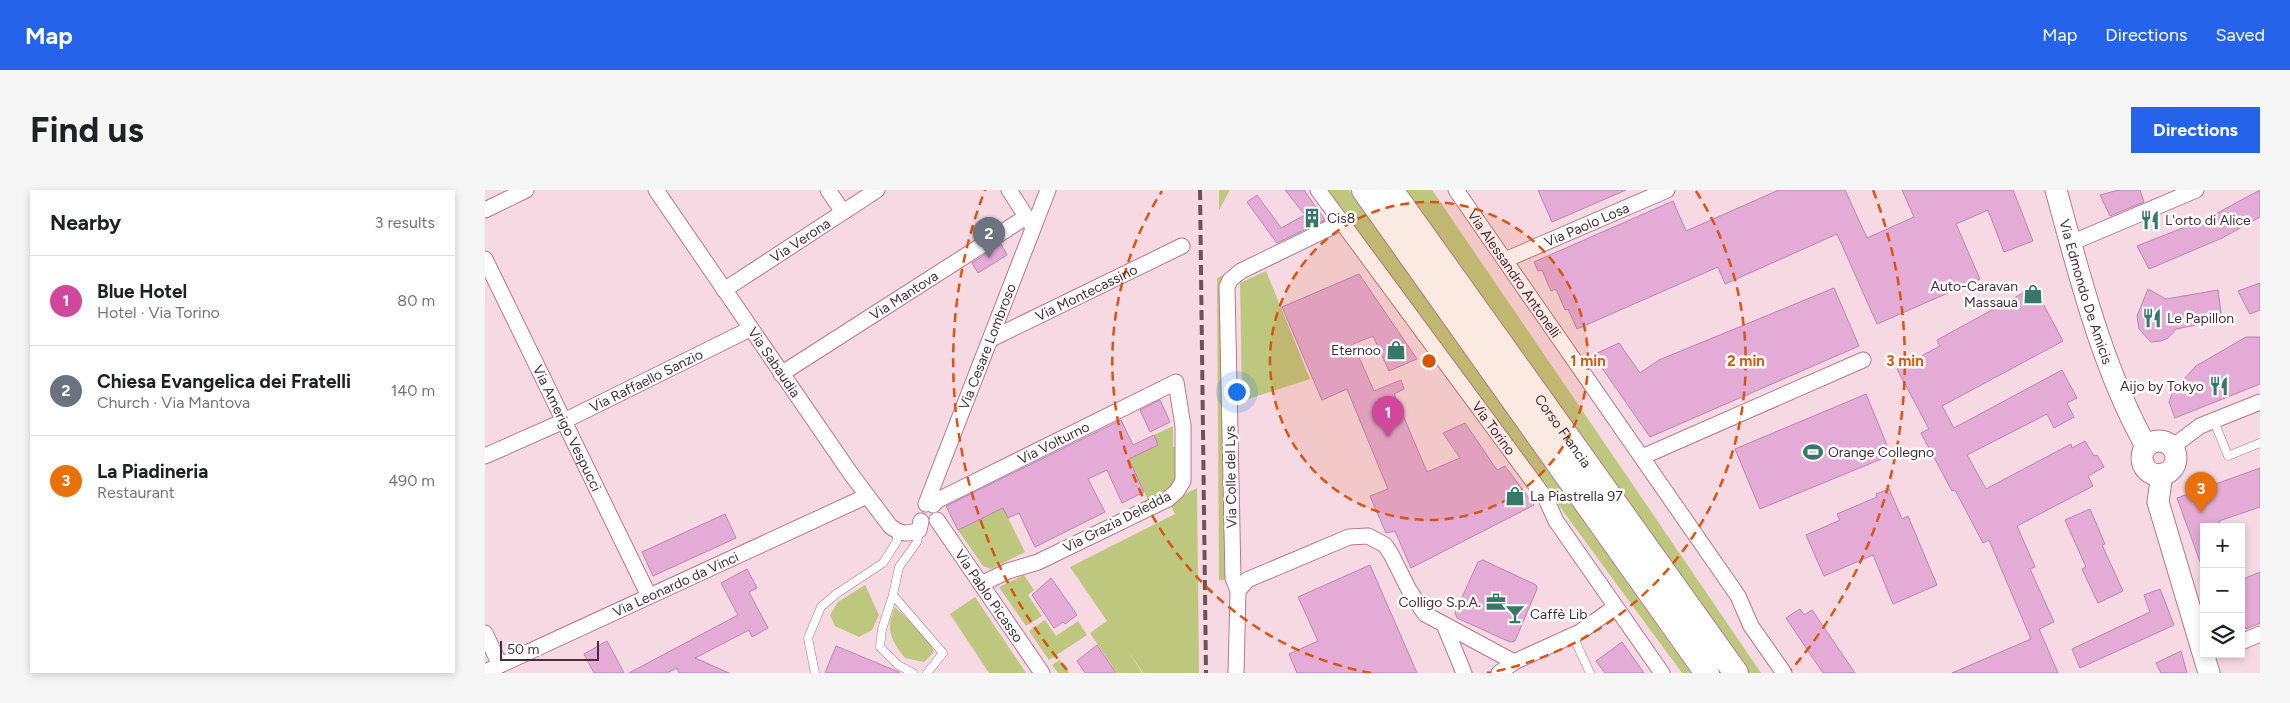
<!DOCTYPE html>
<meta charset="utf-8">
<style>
body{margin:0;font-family:Figtree,sans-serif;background:#f6f6f6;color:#202124}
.controls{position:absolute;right:15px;bottom:15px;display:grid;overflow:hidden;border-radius:0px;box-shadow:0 2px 8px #0003}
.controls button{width:45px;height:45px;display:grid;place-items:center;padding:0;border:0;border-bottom:1px solid #e0e0e0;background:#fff;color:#202124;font:25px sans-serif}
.scale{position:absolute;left:15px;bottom:12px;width:99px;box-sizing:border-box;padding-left:5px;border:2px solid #482d38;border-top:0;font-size:14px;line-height:18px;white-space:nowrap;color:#482d38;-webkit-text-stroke:4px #fff;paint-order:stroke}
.you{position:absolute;left:751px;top:201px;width:18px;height:18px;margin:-12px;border:4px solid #fff;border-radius:50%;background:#1a73e8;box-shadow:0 0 0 8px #1a73e833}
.badge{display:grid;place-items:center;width:32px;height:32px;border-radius:50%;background:#2563eb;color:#fff;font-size:16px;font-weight:700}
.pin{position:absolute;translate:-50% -41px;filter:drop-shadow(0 1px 2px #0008)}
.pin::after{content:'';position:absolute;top:26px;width:18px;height:15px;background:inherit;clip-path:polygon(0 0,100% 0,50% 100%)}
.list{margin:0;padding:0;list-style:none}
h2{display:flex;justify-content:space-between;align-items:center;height:65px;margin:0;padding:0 20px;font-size:21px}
h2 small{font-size:16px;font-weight:400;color:#757577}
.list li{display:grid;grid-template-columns:32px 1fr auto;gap:15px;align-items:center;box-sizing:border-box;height:90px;padding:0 20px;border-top:1px solid #e0e0e0}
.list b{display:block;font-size:19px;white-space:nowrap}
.list p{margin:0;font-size:16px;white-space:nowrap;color:#757577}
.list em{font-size:16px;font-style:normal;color:#757577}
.icon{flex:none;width:28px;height:28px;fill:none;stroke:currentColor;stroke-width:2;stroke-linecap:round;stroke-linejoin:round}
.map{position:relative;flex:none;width:1775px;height:483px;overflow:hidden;border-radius:0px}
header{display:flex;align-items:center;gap:30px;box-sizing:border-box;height:70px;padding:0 25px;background:#2563eb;color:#fff}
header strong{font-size:24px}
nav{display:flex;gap:28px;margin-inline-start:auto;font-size:18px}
.intro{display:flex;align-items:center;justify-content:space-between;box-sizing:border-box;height:120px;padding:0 30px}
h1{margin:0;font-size:35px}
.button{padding:12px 22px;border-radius:0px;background:#2563eb;color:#fff;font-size:18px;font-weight:700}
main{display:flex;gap:30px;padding:0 30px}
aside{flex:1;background:#fff;border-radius:0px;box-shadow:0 2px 8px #0003}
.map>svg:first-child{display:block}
.green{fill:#bdc77e}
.building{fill:#e3abd5;stroke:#bb85ae}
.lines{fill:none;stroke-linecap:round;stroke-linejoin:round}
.lane-casing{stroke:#b77790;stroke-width:9}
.street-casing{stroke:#b77790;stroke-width:17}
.secondary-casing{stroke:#b77790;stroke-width:23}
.primary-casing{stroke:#b77790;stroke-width:26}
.lane{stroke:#fff;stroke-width:8}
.street{stroke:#fff;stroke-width:15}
.secondary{stroke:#fff;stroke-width:21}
.primary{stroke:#fff;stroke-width:24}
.rail{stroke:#6d525c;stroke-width:4;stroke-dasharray:10 5;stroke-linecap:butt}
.ring{fill:none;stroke:#d85510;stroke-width:2.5;stroke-dasharray:9 6}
.labels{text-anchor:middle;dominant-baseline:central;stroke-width:5;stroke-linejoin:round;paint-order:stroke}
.poi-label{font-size:14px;fill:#482d38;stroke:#fff;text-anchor:start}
.street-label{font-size:14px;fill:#482d38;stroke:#fff}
.centre{fill:#d85510;stroke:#fff;stroke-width:2.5}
.ring-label{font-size:15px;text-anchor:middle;font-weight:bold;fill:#d85510;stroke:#fff;stroke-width:5;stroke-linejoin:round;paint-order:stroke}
</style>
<header>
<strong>Map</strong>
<nav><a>Map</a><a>Directions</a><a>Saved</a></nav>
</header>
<div class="intro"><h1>Find us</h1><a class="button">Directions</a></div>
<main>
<aside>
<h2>Nearby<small>3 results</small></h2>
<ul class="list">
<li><span class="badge" style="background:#d1479c">1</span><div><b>Blue Hotel</b><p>Hotel · Via Torino</p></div><em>80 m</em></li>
<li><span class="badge" style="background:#6b7280">2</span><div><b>Chiesa Evangelica dei Fratelli</b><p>Church · Via Mantova</p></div><em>140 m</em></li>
<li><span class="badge" style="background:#e8710a">3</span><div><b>La Piadineria</b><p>Restaurant</p></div><em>490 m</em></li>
</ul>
</aside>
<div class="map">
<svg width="1775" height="483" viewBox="0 0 1775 483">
<rect width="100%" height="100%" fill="#f6d9e3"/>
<path class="green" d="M734 0H745L734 20Z
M842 0H864L1206 483H1197Z
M918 0H947L1276 483H1262Z
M754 77 740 90V390H734L732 88Z
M781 81 825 189 757 211 755 93Z
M688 236V257L694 258C694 295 696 293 663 310L644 269 673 255 669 245Z
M712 298 714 483H658L642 459 657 483H632L605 443 622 431 585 377 690 324 684 312Z
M518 318 540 362 506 379 498 376 473 340Z
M539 385 549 400 543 405 557 426 541 436 514 397Z
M380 395 394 425 387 440 374 447 350 436 345 425 353 412Z
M490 407 541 483H504L465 424Z
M410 417 445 451 449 462 439 472 420 468C406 450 400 439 410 417Z
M560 430 571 446 593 431 602 445 564 470 544 441Z
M575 470 584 483H573L567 475Z"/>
<path class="building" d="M800 0H819L840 30 792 53 762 12 772 5 796 38 820 25Z
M1053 0H1141L1067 32Z
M1294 0H1360L1382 48 1429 27 1417 0H1528L1548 51 1519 62 1503 20 1471 34 1495 89 1392 134 1352 44 1240 94 1233 77 1092 139 1083 119 1080 120 1071 99 1066 101 1057 80 1053 81 1049 72 1188 11 1201 41Z
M1634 0H1655L1659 12 1625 26 1615 5Z
M1775 0V27L1737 48 1664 79 1652 56 1723 28Z
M516 54 522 65 493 83 487 73Z
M874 84 932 169 904 181 888 146 868 154 889 201 916 190 919 199 909 204 942 282 975 268 958 243 980 233 1012 280 1020 276 1049 315 926 378 910 341 901 343 885 306 903 299 862 199 837 210 797 117Z
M1775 93V120L1765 124 1753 101Z
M1549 97 1578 151 1457 216 1469 238 1577 180 1592 208 1582 213 1589 227 1569 238 1562 224 1482 265 1501 299 1586 254 1587 258 1600 251 1609 266 1612 265 1619 277 1603 286 1608 296 1532 336 1550 377 1545 379 1569 432 1554 439 1573 483H1467L1546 449 1504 350 1498 353 1470 300 1467 301 1436 243 1444 239 1412 179 1455 156 1452 150Z
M1349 98 1374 156 1165 247 1108 165 1134 153 1155 183 1174 170Z
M1663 99 1681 109 1733 100 1737 130 1691 139 1683 148 1676 151 1666 152 1654 139 1652 126Z
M1761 147H1775V194L1690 228 1684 212 1688 201 1711 176Z
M1381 204 1406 265 1275 319 1250 259Z
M675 210 685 232 665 242 655 220Z
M636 230 648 255 669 245 673 255 644 269 659 302 637 313 622 280 603 289 620 322 550 357 534 323 523 328 518 318 473 340 461 316Z
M1775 278V317L1734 331 1737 337H1719L1717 377 1692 308Z
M1404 299 1417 329 1423 326 1452 395 1408 414 1388 365 1339 386 1321 345 1355 330 1352 324 1392 307 1391 304Z
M1605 319 1620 354 1617 355 1638 401 1613 413 1597 379 1601 377 1580 330Z
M240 324 251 348 168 386 157 362Z
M998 370 1051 395 1052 399 1030 451 1025 452 972 428 970 423 993 372Z
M885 375 932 483H812L804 464 833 451 813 407Z
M262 379 272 398 264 402 283 438 267 447 264 440 210 468 244 483H194L192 478 182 483H144L253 425 236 393Z
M1775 382V433L1761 439 1759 436 1756 437V390Z
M566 388 592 425 580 434 578 432 569 438 547 405Z
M1675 399 1689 435 1595 478 1587 459 1665 422 1659 405Z
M1315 419 1319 425 1327 420 1370 483H1338L1301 428Z
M122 451 139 483H109L99 464Z
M1137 452 1159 483H1120L1111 471Z
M612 455 631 483H600L592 471Z
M351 456 414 482 415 483H340Z
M1696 461 1702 483H1676L1671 473Z"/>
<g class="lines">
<defs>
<path id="lane" d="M1729 231 1743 266 1775 253
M434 340 432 352 414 377 408 405 458 463 442 483
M408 405 397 439 395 457 413 475 428 483
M1088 446 1105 483
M330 483 323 448 336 417 351 404 398 373 412 351V342"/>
<g id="street">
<path id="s1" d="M171 0 366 284 405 336C415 344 422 345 434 340L436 331"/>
<path d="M343 0 358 22"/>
<path d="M524 0 546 34"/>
<path id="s2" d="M833 0 1061 309 1071 331 1177 483"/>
<path id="s3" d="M971 0 1253 406 1266 436 1299 483"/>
<path d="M0 20 41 0"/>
<path d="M1586 53 1711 0"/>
<path id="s4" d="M0 69 164 406"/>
<path id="s5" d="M1020 70 1182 0"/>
<path id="s6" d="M239 100 392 0"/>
<path id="s7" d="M506 149 697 56"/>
<path id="s8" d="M296 184 541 27"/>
<path d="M1687 257 1715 236 1775 212"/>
<path id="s9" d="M0 266 79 231 265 139"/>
<path d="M1157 267 1378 170"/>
<path id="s10" d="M441 314 563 0"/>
<path id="s11" d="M448 315 453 310 691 192 698 236V291L692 301 683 309 553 372 523 381 496 394"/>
<path id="s12" d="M452 330 557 483"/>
<path d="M753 401 762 390 864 347 883 346 900 355 906 364 924 400 940 424 1029 472"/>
<path d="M960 437 979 483"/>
<path d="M0 443 15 475"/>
<path d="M1756 452 1775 444"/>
<path id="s13" d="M0 482 382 306"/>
<path d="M751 483 753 401 748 388 742 97 745 90 756 81 857 32"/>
<path d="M1014 483 1029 472 1095 442 1130 417"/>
</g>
<g id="secondary">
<path id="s14" d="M1571 0C1594 84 1618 180 1661 256"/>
<circle cx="1674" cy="268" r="17"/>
<path d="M1677 284 1673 312 1724 483"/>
</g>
<g id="primary">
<path d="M879 0 1222 483"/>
<path id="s15" d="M906 0 1251 483"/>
</g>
</defs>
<use href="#lane" class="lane-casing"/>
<use href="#street" class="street-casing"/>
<use href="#secondary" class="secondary-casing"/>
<use href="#primary" class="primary-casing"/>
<use href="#lane" class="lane"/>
<use href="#street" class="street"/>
<use href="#secondary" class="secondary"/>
<use href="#primary" class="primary"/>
<path class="rail" d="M715 0 721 483"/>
</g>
<circle cx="944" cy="171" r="159" fill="#d85510" fill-opacity=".12"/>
<g class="ring">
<circle cx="944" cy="171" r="159"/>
<path d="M886 483A317 317 0 0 1 677 1M1211 1A317 317 0 0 1 1002 483"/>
<path d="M582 480A476 476 0 0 1 500 0M1388 0A476 476 0 0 1 1306 480"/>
</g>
<defs>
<symbol id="building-bare" viewBox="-9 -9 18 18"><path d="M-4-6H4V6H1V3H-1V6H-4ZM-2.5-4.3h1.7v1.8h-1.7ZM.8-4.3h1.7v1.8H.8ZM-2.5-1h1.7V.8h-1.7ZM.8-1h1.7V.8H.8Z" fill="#377969" stroke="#fff" stroke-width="2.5" paint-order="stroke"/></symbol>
<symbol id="restaurant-bare" viewBox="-9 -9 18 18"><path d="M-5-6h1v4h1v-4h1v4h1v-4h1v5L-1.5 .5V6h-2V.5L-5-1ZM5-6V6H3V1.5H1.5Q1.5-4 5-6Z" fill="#377969" stroke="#fff" stroke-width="2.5" paint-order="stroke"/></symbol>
<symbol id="shop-bare" viewBox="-9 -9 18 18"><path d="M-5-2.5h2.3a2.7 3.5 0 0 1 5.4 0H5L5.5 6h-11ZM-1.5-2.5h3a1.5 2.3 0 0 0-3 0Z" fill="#377969" stroke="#fff" stroke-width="2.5" paint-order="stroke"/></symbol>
<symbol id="stadium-bare" viewBox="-9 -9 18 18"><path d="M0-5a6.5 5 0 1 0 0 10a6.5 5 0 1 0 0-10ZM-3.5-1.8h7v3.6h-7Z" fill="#377969" stroke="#fff" stroke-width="2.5" paint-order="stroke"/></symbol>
<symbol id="office-bare" viewBox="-9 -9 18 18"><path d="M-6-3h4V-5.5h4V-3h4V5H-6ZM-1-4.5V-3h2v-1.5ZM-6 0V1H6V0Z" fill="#377969" stroke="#fff" stroke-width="2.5" paint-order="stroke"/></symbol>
<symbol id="bar-bare" viewBox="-9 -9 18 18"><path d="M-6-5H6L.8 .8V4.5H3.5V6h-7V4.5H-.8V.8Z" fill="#377969" stroke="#fff" stroke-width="2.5" paint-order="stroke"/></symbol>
</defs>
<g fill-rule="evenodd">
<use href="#building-bare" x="813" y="14" width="28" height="28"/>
<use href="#restaurant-bare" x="1651" y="16" width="28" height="28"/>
<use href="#shop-bare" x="1534" y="90" width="28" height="28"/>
<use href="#restaurant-bare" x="1653" y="114" width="28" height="28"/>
<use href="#shop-bare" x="897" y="146" width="28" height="28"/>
<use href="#restaurant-bare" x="1720" y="182" width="28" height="28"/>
<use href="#stadium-bare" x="1314" y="248" width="28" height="28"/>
<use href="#shop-bare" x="1016" y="292" width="28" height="28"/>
<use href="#office-bare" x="997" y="398" width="28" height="28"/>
<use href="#bar-bare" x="1016" y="410" width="28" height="28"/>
</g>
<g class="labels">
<g class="poi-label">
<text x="842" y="28">Cis8</text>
<text x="1680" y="30">L'orto di Alice</text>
<text x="1533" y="96" text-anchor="end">Auto-Caravan<tspan x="1533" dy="16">Massaua</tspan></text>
<text x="1682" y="128">Le Papillon</text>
<text x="896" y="160" text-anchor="end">Eternoo</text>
<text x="1719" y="196" text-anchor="end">Aijo by Tokyo</text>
<text x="1343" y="262">Orange Collegno</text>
<text x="1045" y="306">La Piastrella 97</text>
<text x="996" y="412" text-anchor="end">Colligo S.p.A.</text>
<text x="1045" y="424">Caffè Lib</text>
</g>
<g class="street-label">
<text stroke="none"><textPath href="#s5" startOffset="89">Via Paolo Losa</textPath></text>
<text stroke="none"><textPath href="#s6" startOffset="91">Via Verona</textPath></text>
<text stroke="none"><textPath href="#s3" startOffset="102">Via Alessandro Antonelli</textPath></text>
<text stroke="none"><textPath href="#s7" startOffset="106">Via Montecassino</textPath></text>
<text stroke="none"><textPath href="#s14" startOffset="106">Via Edmondo De Amicis</textPath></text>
<text stroke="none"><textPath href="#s8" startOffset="146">Via Mantova</textPath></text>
<text stroke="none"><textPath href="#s10" startOffset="169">Via Cesare Lombroso</textPath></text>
<text stroke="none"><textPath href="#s1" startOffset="209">Via Sabaudia</textPath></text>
<text stroke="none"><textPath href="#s9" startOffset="178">Via Raffaello Sanzio</textPath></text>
<text stroke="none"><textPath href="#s4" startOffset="188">Via Amerigo Vespucci</textPath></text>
<text stroke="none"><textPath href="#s2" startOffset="296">Via Torino</textPath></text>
<text stroke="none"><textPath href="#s15" startOffset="296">Corso Francia</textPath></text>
<text stroke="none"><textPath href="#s11" startOffset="136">Via Volturno</textPath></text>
<text transform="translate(746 287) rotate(-91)">Via Colle del Lys</text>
<text transform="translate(632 332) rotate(-27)">Via Grazia Deledda</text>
<text stroke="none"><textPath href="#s13" startOffset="210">Via Leonardo da Vinci</textPath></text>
<text stroke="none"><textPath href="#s12" startOffset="92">Via Pablo Picasso</textPath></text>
</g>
</g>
<circle cx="944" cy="171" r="8" class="centre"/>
<g class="ring-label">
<text x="1103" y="176">1 min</text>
<text x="1261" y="176">2 min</text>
<text x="1420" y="176">3 min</text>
</g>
</svg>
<div class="controls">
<button>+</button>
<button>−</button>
<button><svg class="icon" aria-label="layers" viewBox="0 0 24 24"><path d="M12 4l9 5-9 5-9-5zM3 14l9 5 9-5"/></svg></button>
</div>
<div class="scale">50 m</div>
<div class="you"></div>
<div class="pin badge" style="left:903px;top:247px;background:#d1479c">1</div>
<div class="pin badge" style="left:504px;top:68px;background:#6b7280">2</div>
<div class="pin badge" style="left:1716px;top:323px;background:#e8710a">3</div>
</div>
</main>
